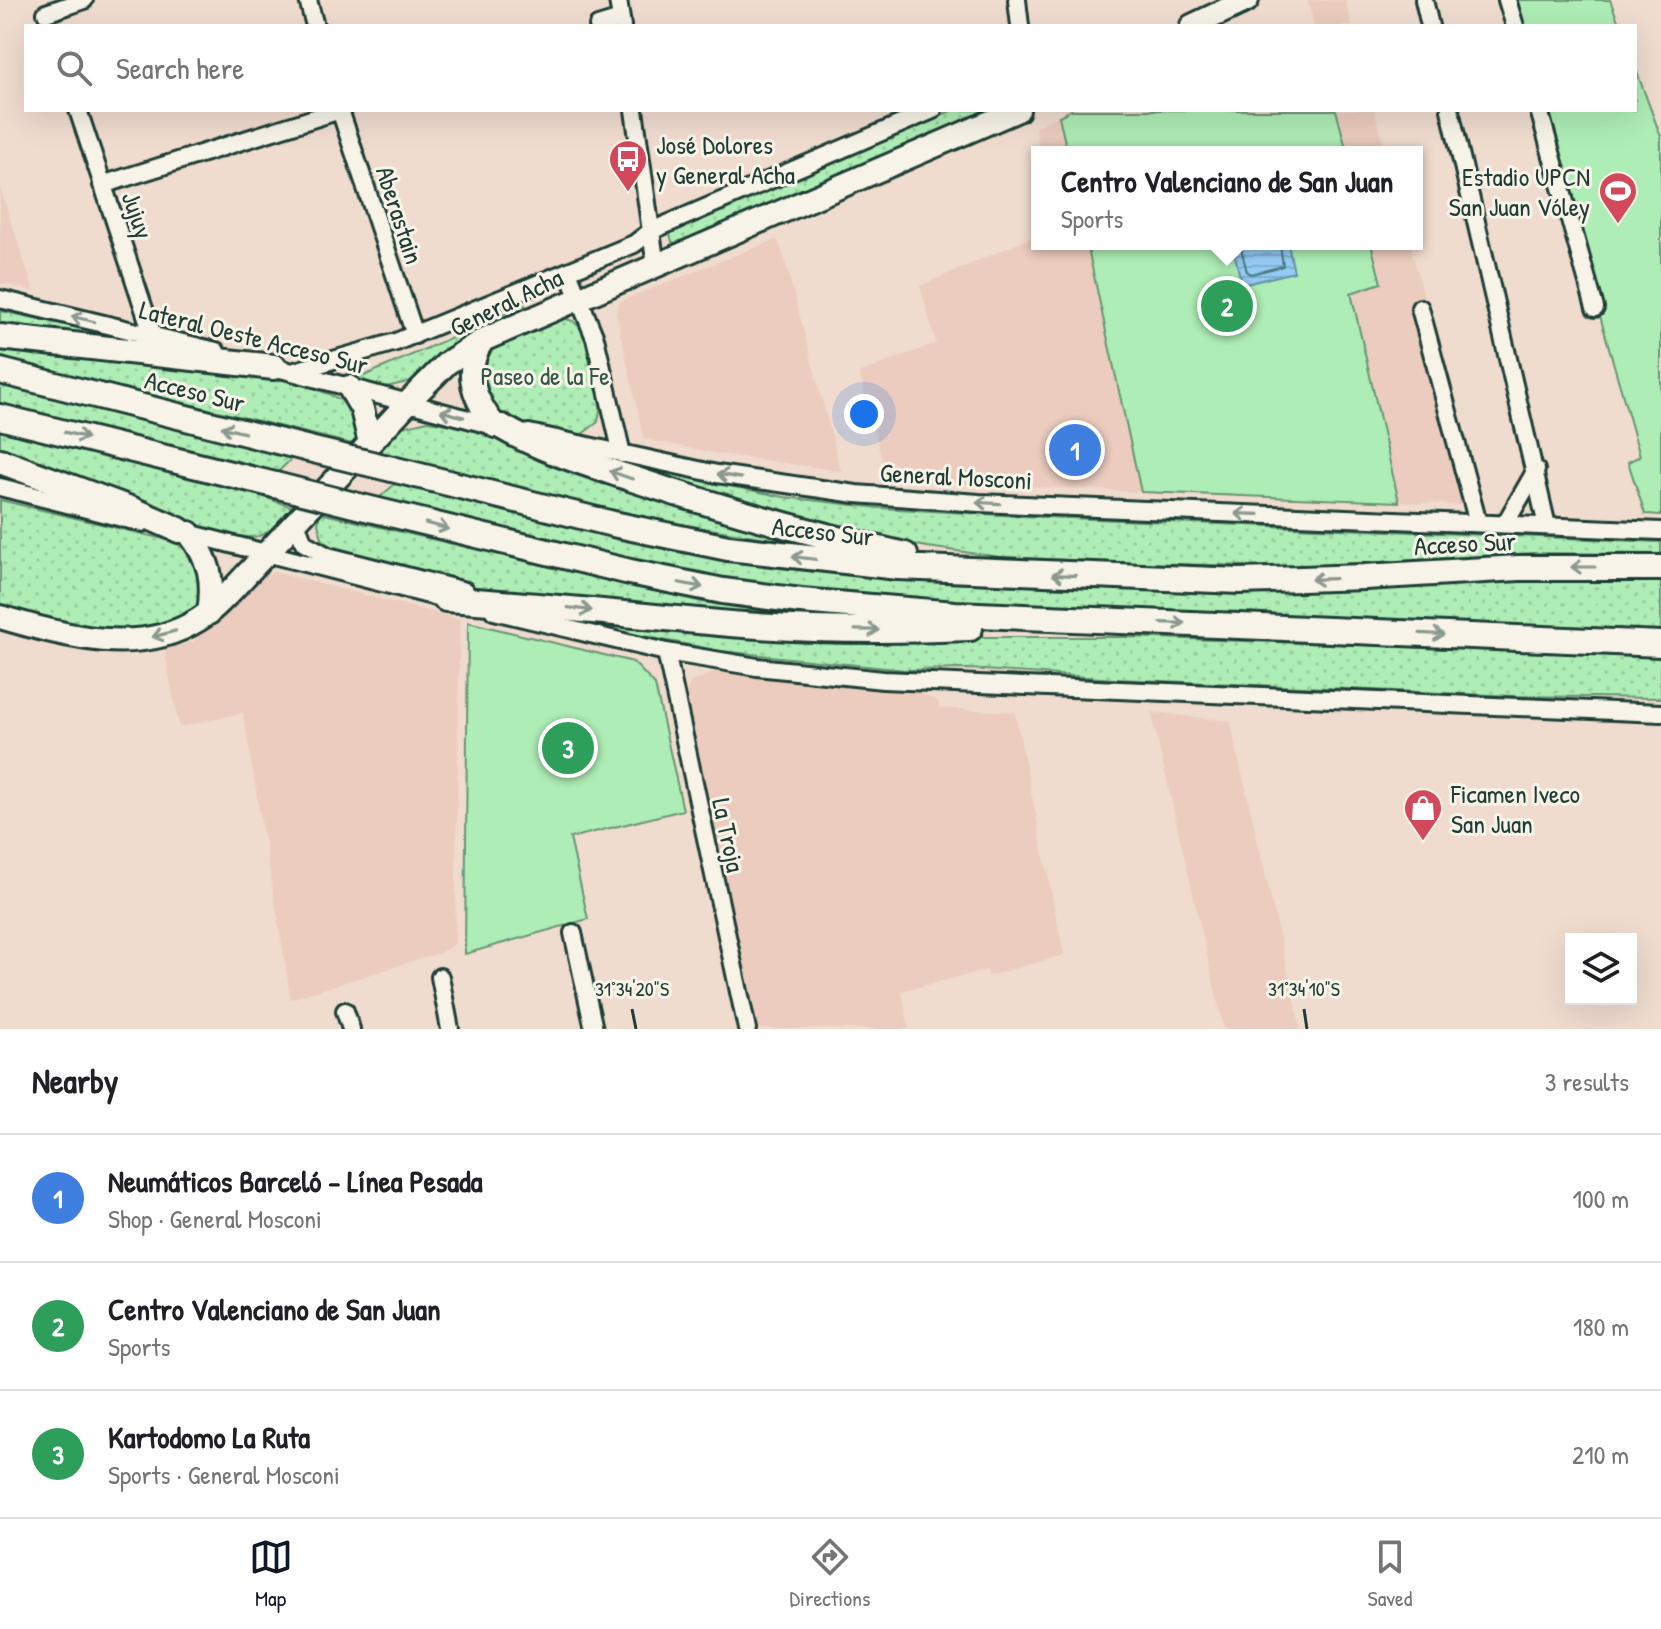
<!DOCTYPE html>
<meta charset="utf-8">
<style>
body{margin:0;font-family:"Patrick Hand",sans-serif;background:#f2f2f2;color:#202124}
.controls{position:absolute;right:24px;bottom:24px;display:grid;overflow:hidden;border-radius:0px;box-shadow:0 8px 32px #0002}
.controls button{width:72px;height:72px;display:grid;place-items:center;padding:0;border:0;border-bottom:2px solid #e0e0e0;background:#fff;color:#202124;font:40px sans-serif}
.you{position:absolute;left:864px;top:414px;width:28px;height:28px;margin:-20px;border:6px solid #fff;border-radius:50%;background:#1a73e8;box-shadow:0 0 0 12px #1a73e833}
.badge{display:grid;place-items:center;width:52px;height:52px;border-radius:50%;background:#111827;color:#fff;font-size:26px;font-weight:700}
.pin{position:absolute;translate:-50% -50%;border:4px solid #fff;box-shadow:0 2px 8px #0006}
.popup{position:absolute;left:1031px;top:146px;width:392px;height:104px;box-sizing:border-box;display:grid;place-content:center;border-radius:0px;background:#fff;filter:drop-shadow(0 2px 6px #0005);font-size:26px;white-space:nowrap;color:#757577}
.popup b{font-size:30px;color:#202124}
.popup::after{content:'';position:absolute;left:50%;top:100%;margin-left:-16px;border:16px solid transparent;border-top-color:#fff}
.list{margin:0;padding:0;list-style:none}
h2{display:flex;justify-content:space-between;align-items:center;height:104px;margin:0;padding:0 32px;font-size:34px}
h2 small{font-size:26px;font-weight:400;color:#757577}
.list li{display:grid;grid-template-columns:52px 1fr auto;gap:24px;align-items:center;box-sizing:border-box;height:128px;padding:0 32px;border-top:2px solid #e0e0e0}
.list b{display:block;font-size:30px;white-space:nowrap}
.list p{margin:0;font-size:26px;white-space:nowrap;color:#757577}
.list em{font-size:26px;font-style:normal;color:#757577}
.icon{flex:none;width:44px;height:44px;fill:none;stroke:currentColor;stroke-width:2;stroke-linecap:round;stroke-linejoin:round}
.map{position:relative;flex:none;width:1661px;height:1029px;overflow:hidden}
.search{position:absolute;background:#fff;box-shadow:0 8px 32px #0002;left:24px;right:24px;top:24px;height:88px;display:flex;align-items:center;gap:20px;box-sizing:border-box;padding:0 28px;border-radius:0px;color:#757577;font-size:30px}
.sheet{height:488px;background:#fff}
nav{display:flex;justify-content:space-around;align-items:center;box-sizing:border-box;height:112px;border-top:2px solid #e0e0e0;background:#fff;font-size:22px;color:#757577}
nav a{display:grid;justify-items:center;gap:4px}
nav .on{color:#111827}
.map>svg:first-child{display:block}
.built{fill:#ebccbe}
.grass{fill:url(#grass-dots);stroke:#669574;stroke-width:2}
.garden{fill:#aeedb5;stroke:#669574;stroke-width:2}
.water{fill:url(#water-rules);stroke:#6592a7;stroke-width:2}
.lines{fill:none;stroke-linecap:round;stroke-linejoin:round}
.shore{stroke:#4e7680;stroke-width:2}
.minor-casing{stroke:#1f3d34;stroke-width:22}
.major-casing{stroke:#1f3d34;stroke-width:28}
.highway-casing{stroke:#1f3d34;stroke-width:30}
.minor{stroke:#f7f3e8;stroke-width:16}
.major{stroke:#f7f3e8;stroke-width:22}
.highway{stroke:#f7f3e8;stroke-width:24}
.highway-bridge-casing{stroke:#1f3d34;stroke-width:30;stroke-linecap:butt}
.highway-bridge{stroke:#f7f3e8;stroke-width:24}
.oneway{stroke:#8b988e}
.ticks{fill:none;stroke:#1f3d34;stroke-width:3}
.labels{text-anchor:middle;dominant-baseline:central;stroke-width:6;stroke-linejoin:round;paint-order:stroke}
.poi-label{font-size:26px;fill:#1f3d34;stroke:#f7f3e8;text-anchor:start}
.street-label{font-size:26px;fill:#1f3d34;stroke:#f7f3e8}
.park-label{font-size:26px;fill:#345747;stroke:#f7f3e8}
.ticks-label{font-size:20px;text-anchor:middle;fill:#1f3d34;stroke:#f7f3e8;stroke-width:6;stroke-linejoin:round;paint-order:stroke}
</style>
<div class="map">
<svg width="1661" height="1029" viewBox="0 0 1661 1029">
<defs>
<pattern id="grass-dots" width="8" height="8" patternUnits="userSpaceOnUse" patternTransform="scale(2)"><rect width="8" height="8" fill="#aeedb5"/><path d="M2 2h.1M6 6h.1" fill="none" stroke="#95cc9c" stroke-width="1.8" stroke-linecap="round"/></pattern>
<pattern id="water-rules" width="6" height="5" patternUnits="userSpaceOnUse" patternTransform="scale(2)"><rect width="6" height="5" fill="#94cbf3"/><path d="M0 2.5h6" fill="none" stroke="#7fafd1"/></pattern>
</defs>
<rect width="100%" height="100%" fill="#f0dccf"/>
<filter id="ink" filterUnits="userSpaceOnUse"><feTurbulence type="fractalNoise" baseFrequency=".0125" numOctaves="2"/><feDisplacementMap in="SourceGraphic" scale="16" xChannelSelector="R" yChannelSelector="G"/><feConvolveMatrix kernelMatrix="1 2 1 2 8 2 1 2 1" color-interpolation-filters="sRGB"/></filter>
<g filter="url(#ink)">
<path class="built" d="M1308 0H1345L1352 26H1314Z
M1336 110H1374L1386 152H1347Z
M1059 116 1067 152H1040L1035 127Z
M0 188 34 291 0 283Z
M1037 235V244H1087L1141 492 964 483 886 476 859 373 936 343 920 286Z
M777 239 783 253 841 471 720 454 644 439 616 313 620 301Z
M1371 244H1410L1480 506 1399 502 1351 292 1381 283Z
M273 572 460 619 455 944 439 953 291 999 243 713 179 727 164 648 193 642 254 582Z
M720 669 910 689 938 701 939 708 1015 712 1064 955 988 976 987 970 902 991 909 1029H754L682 704 690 683Z
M1151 712 1230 721 1301 1029H1224Z"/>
<path class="grass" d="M953 110H993L685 244 672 242 669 229Z
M525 305 528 311 412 381 386 387 347 378 364 376Z
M0 311C53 322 105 331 157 343L0 328Z
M562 318 573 321 587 334 602 398 598 422 581 435 556 432 504 419 498 416 479 391 486 355 491 349 548 319Z
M0 342 276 376 319 387 318 390C350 401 351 406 359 437L352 444 0 358Z
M0 384 293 457 276 474 257 467 0 404Z
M428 421 446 424 448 422 824 547 666 522 399 459 378 451 402 427Z
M0 431 264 497 292 507C264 537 265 542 222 533L221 536 0 456Z
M549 444 625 464 784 497 880 508 1019 516 1661 542V554L1534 553 1295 567 1136 563 1000 557 927 547 826 528Z
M396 483 684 551 789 568 946 583 1240 594 1370 590 1535 576 1661 581V631L918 600 814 592 701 578 375 498 380 497Z
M0 500 172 541C190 551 201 562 200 583 200 589 201 596 199 601 185 632 111 633 84 627 55 621 28 612 0 605Z
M320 513 702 602 775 613 886 621 805 622 498 593 394 568 340 552 327 545 322 538 318 524Z
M553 612 963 637H1124L1661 655V698L1515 696 1115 679 969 669 905 670 721 651 565 621Z"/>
<path class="garden" d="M1510 0H1610L1620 26H1517Z
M1635 67 1661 137V515L1645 514 1628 462 1640 456 1541 110H1635Z
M1071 110H1336L1347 152H1067L1059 116Z
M1087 244H1371L1381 283 1351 293 1399 502 1141 492Z
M468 622 633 662 655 685 683 810 570 838 588 919 465 954Z"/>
<path class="water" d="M1232 244H1288L1294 272 1242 285Z"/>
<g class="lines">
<path class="shore" d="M1240 244 1247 272 1251 274 1283 266 1280 244"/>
<defs>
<path id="minor" d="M308 0 315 26
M618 0 622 26
M1017 0 1020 26
M1424 0 1430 26
M1507 0 1515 26
M46 13 84 0
M598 26 621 19
M78 110 153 336
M340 110 415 335
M634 110 656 267
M1450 110 1547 526
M1539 110 1595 308
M102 185 340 110
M568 272 595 338 622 454
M0 299 216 351
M1420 308 1478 523
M266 365 498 427
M295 371 396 342 634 244 651 231 933 110
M529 433 717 474 856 494 979 503 1661 531
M0 487 142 523
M296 523 304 543 328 556 465 591
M1505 524 1536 470
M184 532 456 602
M494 611 666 652 757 667 883 680 1661 713
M666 652 747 1029
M573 933 594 1029
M440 977 450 1029
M345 1011 351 1029"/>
<path id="major" d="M1192 26 1247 0
M483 340C462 370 474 400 495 426
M349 387 362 409 370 443
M189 533C210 561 214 578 209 613
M0 617C63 635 138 658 198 620 210 613 220 602 230 592L419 391 447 363 483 340 1018 110"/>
<path id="highway" d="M0 337 274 367
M0 371 309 449
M0 417 275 485
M502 427C543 451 588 464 633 479 722 509 813 534 905 555
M0 461 133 510 179 530
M392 469 613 524 728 548 898 567 1240 581 1365 577 1519 568H1661
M362 507 630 572 723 591 801 601 955 614 1661 644
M446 599C546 605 645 617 744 625 820 631 895 631 970 628"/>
</defs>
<use href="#minor" class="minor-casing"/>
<use href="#major" class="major-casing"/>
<use href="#highway" class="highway-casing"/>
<use href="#minor" class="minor"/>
<use href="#major" class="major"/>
<use href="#highway" class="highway"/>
<defs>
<path id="highway-bridge" d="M309 449 392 469
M275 485 362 507"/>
</defs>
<use href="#highway-bridge" class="highway-bridge-casing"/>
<use href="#highway-bridge" class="highway-bridge"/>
</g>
<defs><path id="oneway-shaft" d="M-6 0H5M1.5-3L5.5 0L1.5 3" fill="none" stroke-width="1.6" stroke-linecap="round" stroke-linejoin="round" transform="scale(2)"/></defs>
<g class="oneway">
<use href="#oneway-shaft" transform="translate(83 319) rotate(-167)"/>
<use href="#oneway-shaft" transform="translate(452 414) rotate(-165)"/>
<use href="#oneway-shaft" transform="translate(233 430) rotate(-166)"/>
<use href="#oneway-shaft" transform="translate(76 435) rotate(14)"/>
<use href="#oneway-shaft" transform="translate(621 475) rotate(-161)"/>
<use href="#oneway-shaft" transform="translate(729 476) rotate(-170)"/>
<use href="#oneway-shaft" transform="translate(988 503) rotate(-177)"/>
<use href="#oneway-shaft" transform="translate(1247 514) rotate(-178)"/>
<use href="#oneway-shaft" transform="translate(437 526) rotate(14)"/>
<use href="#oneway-shaft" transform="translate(804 558) rotate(-173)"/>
<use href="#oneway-shaft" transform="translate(1583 567) rotate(-180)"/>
<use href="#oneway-shaft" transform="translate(1064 575) rotate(-177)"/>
<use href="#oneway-shaft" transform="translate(1323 579) rotate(178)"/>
<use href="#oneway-shaft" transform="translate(691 585) rotate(11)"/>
<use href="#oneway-shaft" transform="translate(580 609) rotate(7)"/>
<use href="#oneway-shaft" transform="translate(1173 623) rotate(2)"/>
<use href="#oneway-shaft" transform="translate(867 630) rotate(1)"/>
<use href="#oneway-shaft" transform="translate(164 634) rotate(165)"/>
<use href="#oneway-shaft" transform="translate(1432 634) rotate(3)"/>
</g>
</g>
<path class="ticks" d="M632 1009 636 1029M1304 1009 1307 1029"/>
<defs>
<symbol id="bus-pin" viewBox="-11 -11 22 30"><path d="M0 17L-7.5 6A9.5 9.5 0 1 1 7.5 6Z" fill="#d1495b" stroke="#f7f3e8"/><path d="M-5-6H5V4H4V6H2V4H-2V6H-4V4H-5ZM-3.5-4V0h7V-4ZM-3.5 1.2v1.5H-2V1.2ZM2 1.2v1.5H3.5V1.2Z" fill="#fff"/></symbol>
<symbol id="stadium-pin" viewBox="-11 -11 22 30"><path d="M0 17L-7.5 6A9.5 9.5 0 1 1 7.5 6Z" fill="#d1495b" stroke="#f7f3e8"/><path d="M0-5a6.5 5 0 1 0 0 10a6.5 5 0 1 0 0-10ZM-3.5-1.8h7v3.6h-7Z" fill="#fff"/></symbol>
<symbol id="shop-pin" viewBox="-11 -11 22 30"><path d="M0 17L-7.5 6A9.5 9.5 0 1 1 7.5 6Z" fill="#d1495b" stroke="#f7f3e8"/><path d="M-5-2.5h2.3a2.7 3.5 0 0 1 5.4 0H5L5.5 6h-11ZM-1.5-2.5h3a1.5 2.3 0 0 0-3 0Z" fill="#fff"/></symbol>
</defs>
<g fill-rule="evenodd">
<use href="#bus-pin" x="606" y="137" width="44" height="60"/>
<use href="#stadium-pin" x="1596" y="169" width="44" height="60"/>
<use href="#shop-pin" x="1401" y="786" width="44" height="60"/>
</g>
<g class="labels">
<g class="poi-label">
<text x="656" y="144">José Dolores<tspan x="656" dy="30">y General Acha</tspan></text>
<text x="1590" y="176" text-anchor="end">Estadio UPCN<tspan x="1590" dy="30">San Juan Vóley</tspan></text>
<text x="1451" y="793">Ficamen Iveco<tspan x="1451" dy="30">San Juan</tspan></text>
</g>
<g class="street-label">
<text transform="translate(138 215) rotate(71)">Jujuy</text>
<text transform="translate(400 215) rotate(72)">Aberastain</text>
<text transform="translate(506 302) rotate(-26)">General Acha</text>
<text transform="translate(254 337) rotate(14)">Lateral Oeste Acceso Sur</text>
<text transform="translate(195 391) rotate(14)">Acceso Sur</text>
<text transform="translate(956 476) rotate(3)">General Mosconi</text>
<text transform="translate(823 531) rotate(6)">Acceso Sur</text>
<text transform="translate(1465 543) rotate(-3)">Acceso Sur</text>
<text transform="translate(729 835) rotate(78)">La Troja</text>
</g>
<g class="park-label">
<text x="545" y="375">Paseo de la Fe</text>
</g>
</g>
<g class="ticks-label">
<text x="632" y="996">31°34'20"S</text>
<text x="1304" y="996">31°34'10"S</text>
</g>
</svg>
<div class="controls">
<button><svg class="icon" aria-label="layers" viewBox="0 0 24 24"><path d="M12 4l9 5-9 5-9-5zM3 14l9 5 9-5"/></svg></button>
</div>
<div class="you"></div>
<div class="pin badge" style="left:1075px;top:450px;background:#3f7fe0">1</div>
<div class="pin badge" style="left:1227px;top:306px;background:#2e9e5b">2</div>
<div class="popup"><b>Centro Valenciano de San Juan</b>Sports</div>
<div class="pin badge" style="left:568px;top:748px;background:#2e9e5b">3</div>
<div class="search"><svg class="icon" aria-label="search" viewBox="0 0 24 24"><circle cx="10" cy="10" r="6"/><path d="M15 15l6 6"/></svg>Search here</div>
</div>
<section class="sheet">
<h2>Nearby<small>3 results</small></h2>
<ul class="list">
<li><span class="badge" style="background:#3f7fe0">1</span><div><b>Neumáticos Barceló - Línea Pesada</b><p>Shop · General Mosconi</p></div><em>100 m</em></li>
<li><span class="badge" style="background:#2e9e5b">2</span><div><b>Centro Valenciano de San Juan</b><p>Sports</p></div><em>180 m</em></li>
<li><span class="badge" style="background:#2e9e5b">3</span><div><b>Kartodomo La Ruta</b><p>Sports · General Mosconi</p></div><em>210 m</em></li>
</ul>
</section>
<nav>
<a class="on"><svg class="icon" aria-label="map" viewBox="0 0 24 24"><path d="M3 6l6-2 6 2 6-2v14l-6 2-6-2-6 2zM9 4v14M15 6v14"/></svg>Map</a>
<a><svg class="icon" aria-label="directions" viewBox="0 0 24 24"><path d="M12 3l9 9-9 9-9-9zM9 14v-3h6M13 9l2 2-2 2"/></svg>Directions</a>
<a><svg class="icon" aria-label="saved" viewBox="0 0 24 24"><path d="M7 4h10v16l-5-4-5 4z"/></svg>Saved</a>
</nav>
